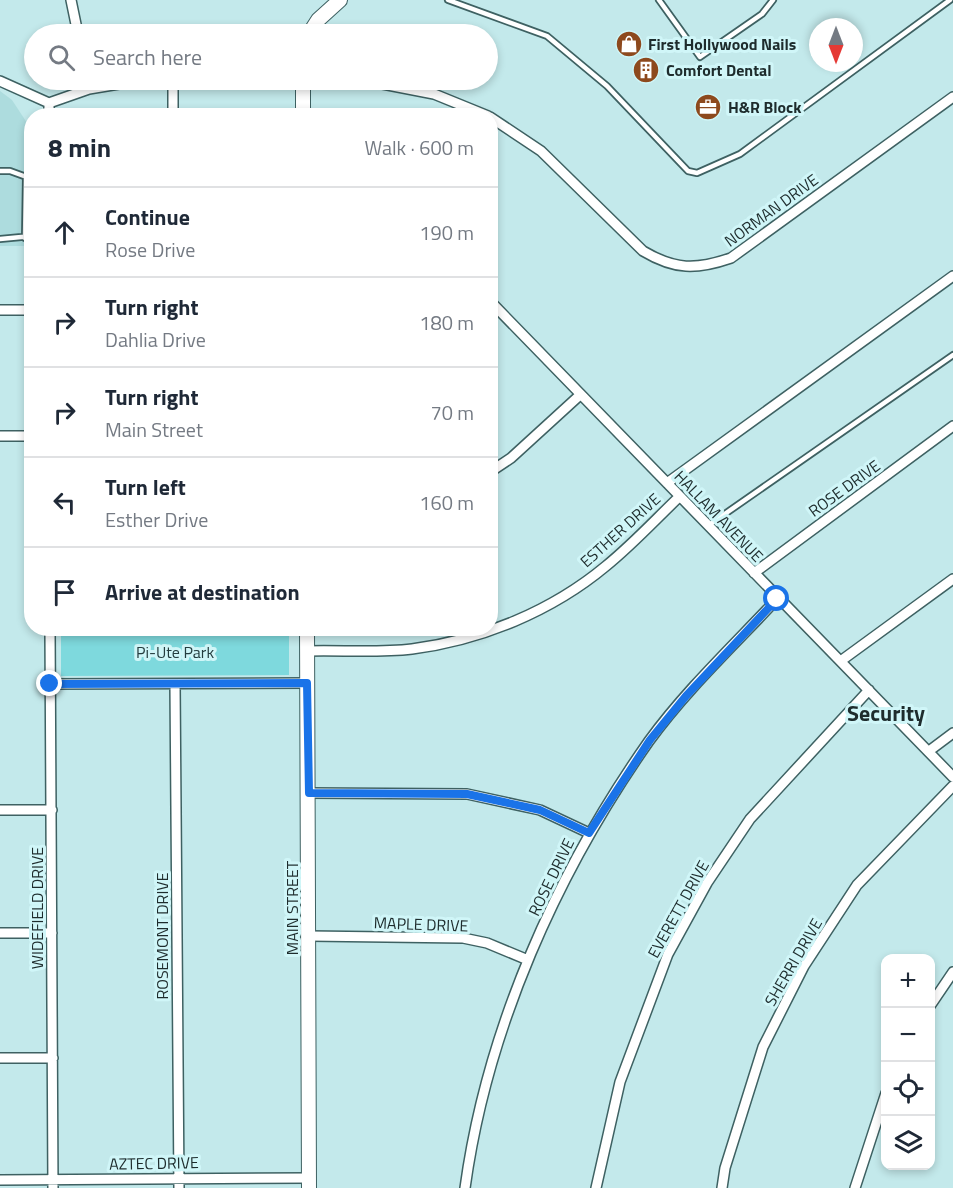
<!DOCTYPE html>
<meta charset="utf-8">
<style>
body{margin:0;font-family:"Titillium Web",sans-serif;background:#f6f6f7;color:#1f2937}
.controls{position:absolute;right:18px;bottom:18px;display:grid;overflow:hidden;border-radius:12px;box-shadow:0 3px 9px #0003}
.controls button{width:54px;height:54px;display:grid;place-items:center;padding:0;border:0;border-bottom:2px solid #e0e1e3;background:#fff;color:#1f2937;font:30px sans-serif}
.compass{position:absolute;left:809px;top:18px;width:54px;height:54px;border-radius:50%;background:#fff;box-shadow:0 3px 9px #0003;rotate:180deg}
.stop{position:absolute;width:18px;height:18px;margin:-14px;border:4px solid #1a73e8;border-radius:50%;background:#fff}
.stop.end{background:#1a73e8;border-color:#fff;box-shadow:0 2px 6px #0008}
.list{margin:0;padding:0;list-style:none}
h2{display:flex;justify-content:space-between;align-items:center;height:78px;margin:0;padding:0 24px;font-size:26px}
h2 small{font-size:20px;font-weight:400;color:#747a83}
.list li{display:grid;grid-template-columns:39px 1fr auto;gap:18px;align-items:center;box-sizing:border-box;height:90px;padding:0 24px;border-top:2px solid #e0e1e3}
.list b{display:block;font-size:22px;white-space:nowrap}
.list p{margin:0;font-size:20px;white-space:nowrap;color:#747a83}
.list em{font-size:20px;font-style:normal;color:#747a83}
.icon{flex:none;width:33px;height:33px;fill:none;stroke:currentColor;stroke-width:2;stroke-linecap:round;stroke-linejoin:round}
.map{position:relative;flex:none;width:953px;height:1188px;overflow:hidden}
.search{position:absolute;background:#fff;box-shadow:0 3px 9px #0003;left:24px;top:24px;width:474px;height:66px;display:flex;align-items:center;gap:15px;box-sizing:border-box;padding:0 21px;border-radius:33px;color:#747a83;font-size:22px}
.panel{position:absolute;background:#fff;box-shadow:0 3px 9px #0003;left:24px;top:108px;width:474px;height:528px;border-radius:24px}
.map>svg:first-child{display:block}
.built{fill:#addcde}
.green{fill:#7ed9dd}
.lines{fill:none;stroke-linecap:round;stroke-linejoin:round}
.lane-casing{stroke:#3e6162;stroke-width:8}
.street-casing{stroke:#3e6162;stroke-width:12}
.secondary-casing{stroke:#3e6162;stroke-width:16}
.lane{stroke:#fff;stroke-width:4.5}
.street{stroke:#fff;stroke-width:9}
.secondary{stroke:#fff;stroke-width:14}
.route{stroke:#1a73e8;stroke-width:8}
.labels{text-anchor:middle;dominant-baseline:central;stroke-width:6;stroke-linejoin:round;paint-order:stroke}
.poi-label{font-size:16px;font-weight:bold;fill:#1e2c2d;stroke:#d0f6f8;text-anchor:start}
.street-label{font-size:16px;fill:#1e2c2d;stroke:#d0f6f8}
.park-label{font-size:16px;fill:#243d3f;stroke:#d0f6f8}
.district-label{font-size:22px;font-weight:bold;fill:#1e2c2d;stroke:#d0f6f8}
</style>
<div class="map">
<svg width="953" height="1188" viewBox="0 0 953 1188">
<rect width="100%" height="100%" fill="#c3e9eb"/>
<path class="built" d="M0 91 12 100 31 129V246H0Z"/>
<path class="green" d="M61 629H289V675L61 676Z"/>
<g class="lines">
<defs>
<path id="lane" d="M448 0 547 36 607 86 688 171 697 173 740 154 950 0
M659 0 700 57 762 14 773 0
M0 171H10L32 179
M25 238 26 177
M0 239 32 236
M709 525 953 355"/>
<path id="street" d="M71 0 78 34
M0 81 49 103
M173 82V116
M49 103 89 89 119 84 367 81 434 94 488 116
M49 103V116
M490 117 541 151 643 251C675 270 696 270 731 258L953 97
M490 301 953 777
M0 310H32
M0 436H32
M490 472 511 458 580 395
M667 483 953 276
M754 573 953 426
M50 628 53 1188
M307 651C341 650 378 653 412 649 482 640 552 611 606 566 632 545 655 520 679 497
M842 660 953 579
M50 684 307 683
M175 684 179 1188
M929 751 953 733
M309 793 467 794 540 810 589 833
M0 810H52
M0 933H52
M309 936 463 938 487 943 528 960
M930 1006 953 972
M0 1058H53
M0 1180 309 1178
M465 1188C487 1028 557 872 649 741 686 690 734 645 777 599
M596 1188 620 1082 668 954 707 883 750 819 869 690
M722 1188 725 1168 763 1047 804 966 857 885 953 786
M855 1188 886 1093"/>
<path id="secondary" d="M309 34 318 20 340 0
M303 116V80
M307 628 309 1188"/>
</defs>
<use href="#lane" class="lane-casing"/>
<use href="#street" class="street-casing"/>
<use href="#secondary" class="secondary-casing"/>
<use href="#lane" class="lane"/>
<use href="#street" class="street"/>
<use href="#secondary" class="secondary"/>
</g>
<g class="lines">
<path class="route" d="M50 684 307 683 309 793 467 794 540 810 589 833 650 740 686 696 777 599"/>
</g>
<defs>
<symbol id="shop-disc" viewBox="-11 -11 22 22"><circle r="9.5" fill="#8d491d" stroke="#d0f6f8"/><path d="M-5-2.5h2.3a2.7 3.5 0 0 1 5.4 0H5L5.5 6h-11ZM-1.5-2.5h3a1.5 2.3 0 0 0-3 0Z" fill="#fff"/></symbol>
<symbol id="building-disc" viewBox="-11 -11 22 22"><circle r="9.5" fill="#8d491d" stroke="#d0f6f8"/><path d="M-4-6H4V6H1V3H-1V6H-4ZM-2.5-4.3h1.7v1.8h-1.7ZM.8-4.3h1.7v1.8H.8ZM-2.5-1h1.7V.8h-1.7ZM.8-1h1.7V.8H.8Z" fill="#fff"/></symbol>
<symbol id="office-disc" viewBox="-11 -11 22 22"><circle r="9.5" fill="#8d491d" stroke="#d0f6f8"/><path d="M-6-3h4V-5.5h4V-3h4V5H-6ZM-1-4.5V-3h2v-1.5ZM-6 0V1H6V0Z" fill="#fff"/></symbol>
</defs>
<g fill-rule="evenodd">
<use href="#shop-disc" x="614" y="29" width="30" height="30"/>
<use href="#building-disc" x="631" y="55" width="30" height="30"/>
<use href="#office-disc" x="693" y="92" width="30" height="30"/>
</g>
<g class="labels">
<g class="poi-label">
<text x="648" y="44">First Hollywood Nails</text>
<text x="666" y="70">Comfort Dental</text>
<text x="728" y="107">H&amp;R Block</text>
</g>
<g class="street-label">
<text transform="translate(771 210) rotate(-36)">NORMAN DRIVE</text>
<text transform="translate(844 488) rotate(-36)">ROSE DRIVE</text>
<text transform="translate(719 516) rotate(46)">HALLAM AVENUE</text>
<text transform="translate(620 530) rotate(-42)">ESTHER DRIVE</text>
<text transform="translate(551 877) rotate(-64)">ROSE DRIVE</text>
<text transform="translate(37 908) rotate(-90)">WIDEFIELD DRIVE</text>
<text transform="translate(292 908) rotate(-90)">MAIN STREET</text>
<text transform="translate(678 909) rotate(-61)">EVERETT DRIVE</text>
<text transform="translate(421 924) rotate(2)">MAPLE DRIVE</text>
<text transform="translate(162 936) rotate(-90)">ROSEMONT DRIVE</text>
<text transform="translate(793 962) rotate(-60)">SHERRI DRIVE</text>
<text transform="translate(154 1163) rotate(-1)">AZTEC DRIVE</text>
</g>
<g class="park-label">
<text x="175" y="652">Pi-Ute Park</text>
</g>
<g class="district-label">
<text x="886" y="713">Security</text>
</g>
</g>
</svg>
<div class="controls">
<button>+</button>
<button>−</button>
<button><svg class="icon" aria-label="locate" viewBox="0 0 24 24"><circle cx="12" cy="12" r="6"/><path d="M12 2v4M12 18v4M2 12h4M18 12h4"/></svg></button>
<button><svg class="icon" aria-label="layers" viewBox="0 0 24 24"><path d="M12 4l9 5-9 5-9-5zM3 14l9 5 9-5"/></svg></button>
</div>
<svg class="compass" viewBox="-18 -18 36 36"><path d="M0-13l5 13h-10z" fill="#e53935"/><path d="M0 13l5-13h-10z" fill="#747a83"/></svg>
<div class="stop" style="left:777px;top:599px"></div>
<div class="stop end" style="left:50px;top:684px"></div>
<div class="search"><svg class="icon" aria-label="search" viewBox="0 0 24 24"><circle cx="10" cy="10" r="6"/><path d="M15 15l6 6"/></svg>Search here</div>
<section class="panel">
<h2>8 min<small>Walk · 600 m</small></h2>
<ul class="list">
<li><svg class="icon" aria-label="ahead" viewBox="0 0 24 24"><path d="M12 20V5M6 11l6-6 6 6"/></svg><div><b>Continue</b><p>Rose Drive</p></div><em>190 m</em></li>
<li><svg class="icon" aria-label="right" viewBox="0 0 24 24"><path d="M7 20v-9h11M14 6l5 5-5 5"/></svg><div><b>Turn right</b><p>Dahlia Drive</p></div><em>180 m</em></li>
<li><svg class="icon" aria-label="right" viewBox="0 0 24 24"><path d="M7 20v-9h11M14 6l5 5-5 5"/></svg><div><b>Turn right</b><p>Main Street</p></div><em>70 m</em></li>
<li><svg class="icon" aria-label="left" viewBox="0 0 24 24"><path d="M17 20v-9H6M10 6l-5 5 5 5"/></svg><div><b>Turn left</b><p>Esther Drive</p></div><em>160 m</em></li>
<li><svg class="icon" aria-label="arrive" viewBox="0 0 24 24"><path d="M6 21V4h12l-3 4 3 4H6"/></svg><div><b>Arrive at destination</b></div></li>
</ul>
</section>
</div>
